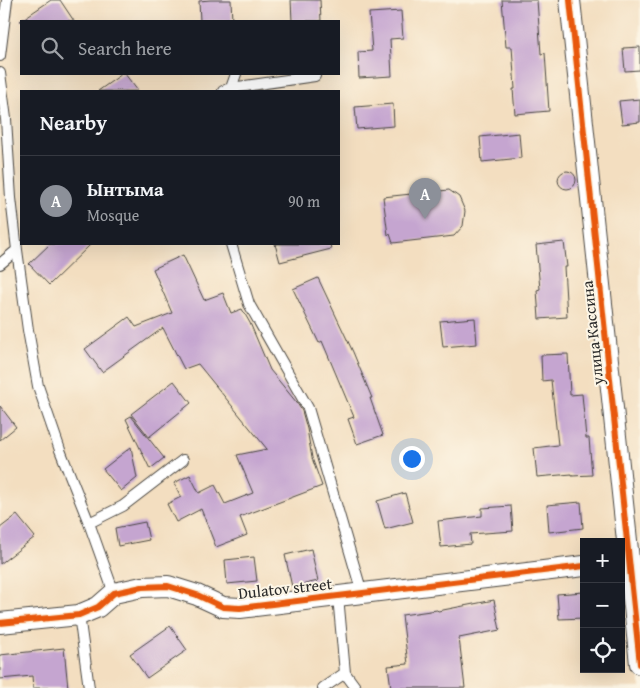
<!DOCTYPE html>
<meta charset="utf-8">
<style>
body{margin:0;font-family:"Gentium Book Plus",serif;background:#20242c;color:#f1f3f6}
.controls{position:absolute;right:15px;bottom:15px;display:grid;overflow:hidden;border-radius:0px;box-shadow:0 5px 20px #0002}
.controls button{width:45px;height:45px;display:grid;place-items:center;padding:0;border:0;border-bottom:1px solid #363941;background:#171b24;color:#f1f3f6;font:25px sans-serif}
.you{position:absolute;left:411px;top:458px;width:18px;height:18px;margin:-12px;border:4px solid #fff;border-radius:50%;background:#1a73e8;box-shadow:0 0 0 8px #1a73e833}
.badge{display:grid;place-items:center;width:32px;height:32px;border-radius:50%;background:#8c9099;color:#fff;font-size:16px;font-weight:700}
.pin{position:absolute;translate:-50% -41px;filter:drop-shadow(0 1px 2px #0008)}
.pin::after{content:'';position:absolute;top:26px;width:18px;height:15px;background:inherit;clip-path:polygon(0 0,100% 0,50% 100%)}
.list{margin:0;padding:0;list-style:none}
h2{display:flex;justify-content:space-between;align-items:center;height:65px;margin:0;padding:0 20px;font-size:21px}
h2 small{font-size:16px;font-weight:400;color:#9ea1a6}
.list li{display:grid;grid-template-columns:32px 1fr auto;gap:15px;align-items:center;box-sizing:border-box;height:90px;padding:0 20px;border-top:1px solid #363941}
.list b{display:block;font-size:19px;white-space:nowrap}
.list p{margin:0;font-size:16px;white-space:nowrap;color:#9ea1a6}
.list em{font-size:16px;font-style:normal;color:#9ea1a6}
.icon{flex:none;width:28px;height:28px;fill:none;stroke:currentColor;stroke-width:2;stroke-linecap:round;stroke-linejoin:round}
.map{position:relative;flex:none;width:640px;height:688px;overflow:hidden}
.search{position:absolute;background:#171b24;box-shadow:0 5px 20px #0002;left:20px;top:20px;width:320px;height:55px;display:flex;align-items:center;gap:12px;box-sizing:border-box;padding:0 18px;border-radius:0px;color:#9ea1a6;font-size:19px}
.panel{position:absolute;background:#171b24;box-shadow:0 5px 20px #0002;left:20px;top:90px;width:320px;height:155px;border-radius:0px}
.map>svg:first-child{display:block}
.building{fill:#c5a5d0}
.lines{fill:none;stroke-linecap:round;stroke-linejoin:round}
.lane-casing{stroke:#494641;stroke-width:12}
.street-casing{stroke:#494641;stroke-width:22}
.lane{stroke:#fff;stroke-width:10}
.street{stroke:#fff;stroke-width:20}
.cycleway-casing{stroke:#fcf5e5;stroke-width:9}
.cycleway{stroke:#e8590c;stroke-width:6}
.labels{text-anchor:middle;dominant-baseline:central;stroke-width:4;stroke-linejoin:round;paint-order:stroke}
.street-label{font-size:16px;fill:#2b2b2b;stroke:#fcf5e5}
</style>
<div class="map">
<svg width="640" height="688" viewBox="0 0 640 688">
<rect width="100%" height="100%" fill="#fcf5e5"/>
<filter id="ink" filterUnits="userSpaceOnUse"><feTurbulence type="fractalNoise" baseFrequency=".02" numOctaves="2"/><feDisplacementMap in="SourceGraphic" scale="10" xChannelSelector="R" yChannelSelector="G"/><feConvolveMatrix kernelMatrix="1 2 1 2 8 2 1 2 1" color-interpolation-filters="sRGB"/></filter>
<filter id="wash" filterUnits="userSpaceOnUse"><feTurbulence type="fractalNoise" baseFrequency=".0096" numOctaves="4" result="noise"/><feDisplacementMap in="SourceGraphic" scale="20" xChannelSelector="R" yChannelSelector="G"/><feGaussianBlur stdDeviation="1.12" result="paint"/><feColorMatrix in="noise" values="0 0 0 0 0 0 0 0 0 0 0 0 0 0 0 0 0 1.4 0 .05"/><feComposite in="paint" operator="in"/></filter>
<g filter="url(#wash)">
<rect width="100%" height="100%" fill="#f3dec0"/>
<g id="blocks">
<path class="building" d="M51 0H60L74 21H20Z
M210 0H231L232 21H200L199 1Z
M291 0H320L321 21H292Z
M502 0H537L541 54 545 53 549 111 515 114 513 89H515L512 47H506Z
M401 11 403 38 390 39 392 76 359 78 358 52 372 51 369 13Z
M640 47V70L625 71 623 48Z
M122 74H125L138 91H98Z
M640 99V122L622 124 619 101Z
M393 104 394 126 357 129 355 107Z
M519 133 521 158 482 162 480 137Z
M558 180a9 9 0 1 1 18 0a9 9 0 1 1-18 0Z
M449 190 459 197 465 211 463 226 454 236 393 243 390 234 388 235 383 197Z
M564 242 567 267H564L567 317 539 319 537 290 540 289 536 245Z
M50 244H91L49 285 29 264Z
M275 244H330L331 249 280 262Z
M183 255 204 300 223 293 231 313 242 309 250 323 270 370 297 403 302 411 307 429 312 458 322 486 240 517 247 535 216 547 201 509 176 522 167 504 181 497 174 483 190 475 199 493 215 485 225 504 253 493 237 455 267 449 198 364 184 369 163 328 102 372 85 349 129 317 136 327 172 313 153 269Z
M318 278 353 352 372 398H370L383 435 357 444 348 419 354 417 322 341 319 343 293 289Z
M475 318 477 344 443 347 440 321Z
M568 354 570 395 582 394 586 438H589L592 475 572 476V474L537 477 534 448 558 445 551 380 542 381 541 355Z
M174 381 191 403 149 437 131 414Z
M0 406 16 427 0 440Z
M131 416 164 458 150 469 126 419Z
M131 447 137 478 121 491 103 469Z
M405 493 413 522 385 529 377 501Z
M581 502 583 528 549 532 547 505Z
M511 506 513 531 470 534 471 544 441 547 438 521 482 516V508Z
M17 515 35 537 0 564V528Z
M145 522 149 540 118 546 115 528Z
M311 549 318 581 292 587 285 555Z
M254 557 257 581 227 584 225 560Z
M584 592V618L559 619 557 594Z
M494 600 500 630 459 638 465 688H391L388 666 408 664 402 615 437 610 438 611Z
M170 626 187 650 147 678 130 654Z
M64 648 68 688H33L32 676 0 679V655Z"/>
</g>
</g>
<g filter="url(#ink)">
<use href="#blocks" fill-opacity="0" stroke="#494641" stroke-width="1"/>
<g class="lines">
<defs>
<path id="lane" d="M0 56 7 0
M0 73 6 119 11 198 17 250 28 330 38 386 60 450 89 523 114 593
M231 88 315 76
M223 91 231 88 236 74
M231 244 249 304 308 408 362 593
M0 264 17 250
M89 523 123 506 183 460
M338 596 345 673 356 688
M79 615 89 688
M323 688 345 673"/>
<path id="street" d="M570 0 640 664
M0 623 79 615 98 607 114 593 142 587 168 586 197 595 223 607 240 608 584 566"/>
</defs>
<use href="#lane" class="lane-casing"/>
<use href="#street" class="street-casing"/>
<use href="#lane" class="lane"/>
<use href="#street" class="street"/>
<defs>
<path id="cycleway" d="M570 0 640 664
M0 623 79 615 98 607 114 593 142 587 168 586 197 595 223 607 240 608 584 566"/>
</defs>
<use href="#cycleway" class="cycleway-casing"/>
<use href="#cycleway" class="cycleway"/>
</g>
</g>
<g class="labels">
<g class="street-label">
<text transform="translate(592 333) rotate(-96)">улица Кассина</text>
<text transform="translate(285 588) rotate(-6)">Dulatov street</text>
</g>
</g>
</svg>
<div class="controls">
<button>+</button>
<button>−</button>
<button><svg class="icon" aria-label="locate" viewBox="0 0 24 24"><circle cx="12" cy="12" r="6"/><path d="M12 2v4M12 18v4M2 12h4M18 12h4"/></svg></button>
</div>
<div class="you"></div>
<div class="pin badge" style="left:425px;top:219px">A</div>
<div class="search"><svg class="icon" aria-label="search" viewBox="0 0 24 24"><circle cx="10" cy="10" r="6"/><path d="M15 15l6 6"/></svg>Search here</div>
<section class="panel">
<h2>Nearby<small></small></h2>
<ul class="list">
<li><span class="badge">A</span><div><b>Ынтыма</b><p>Mosque</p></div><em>90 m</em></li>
</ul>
</section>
</div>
